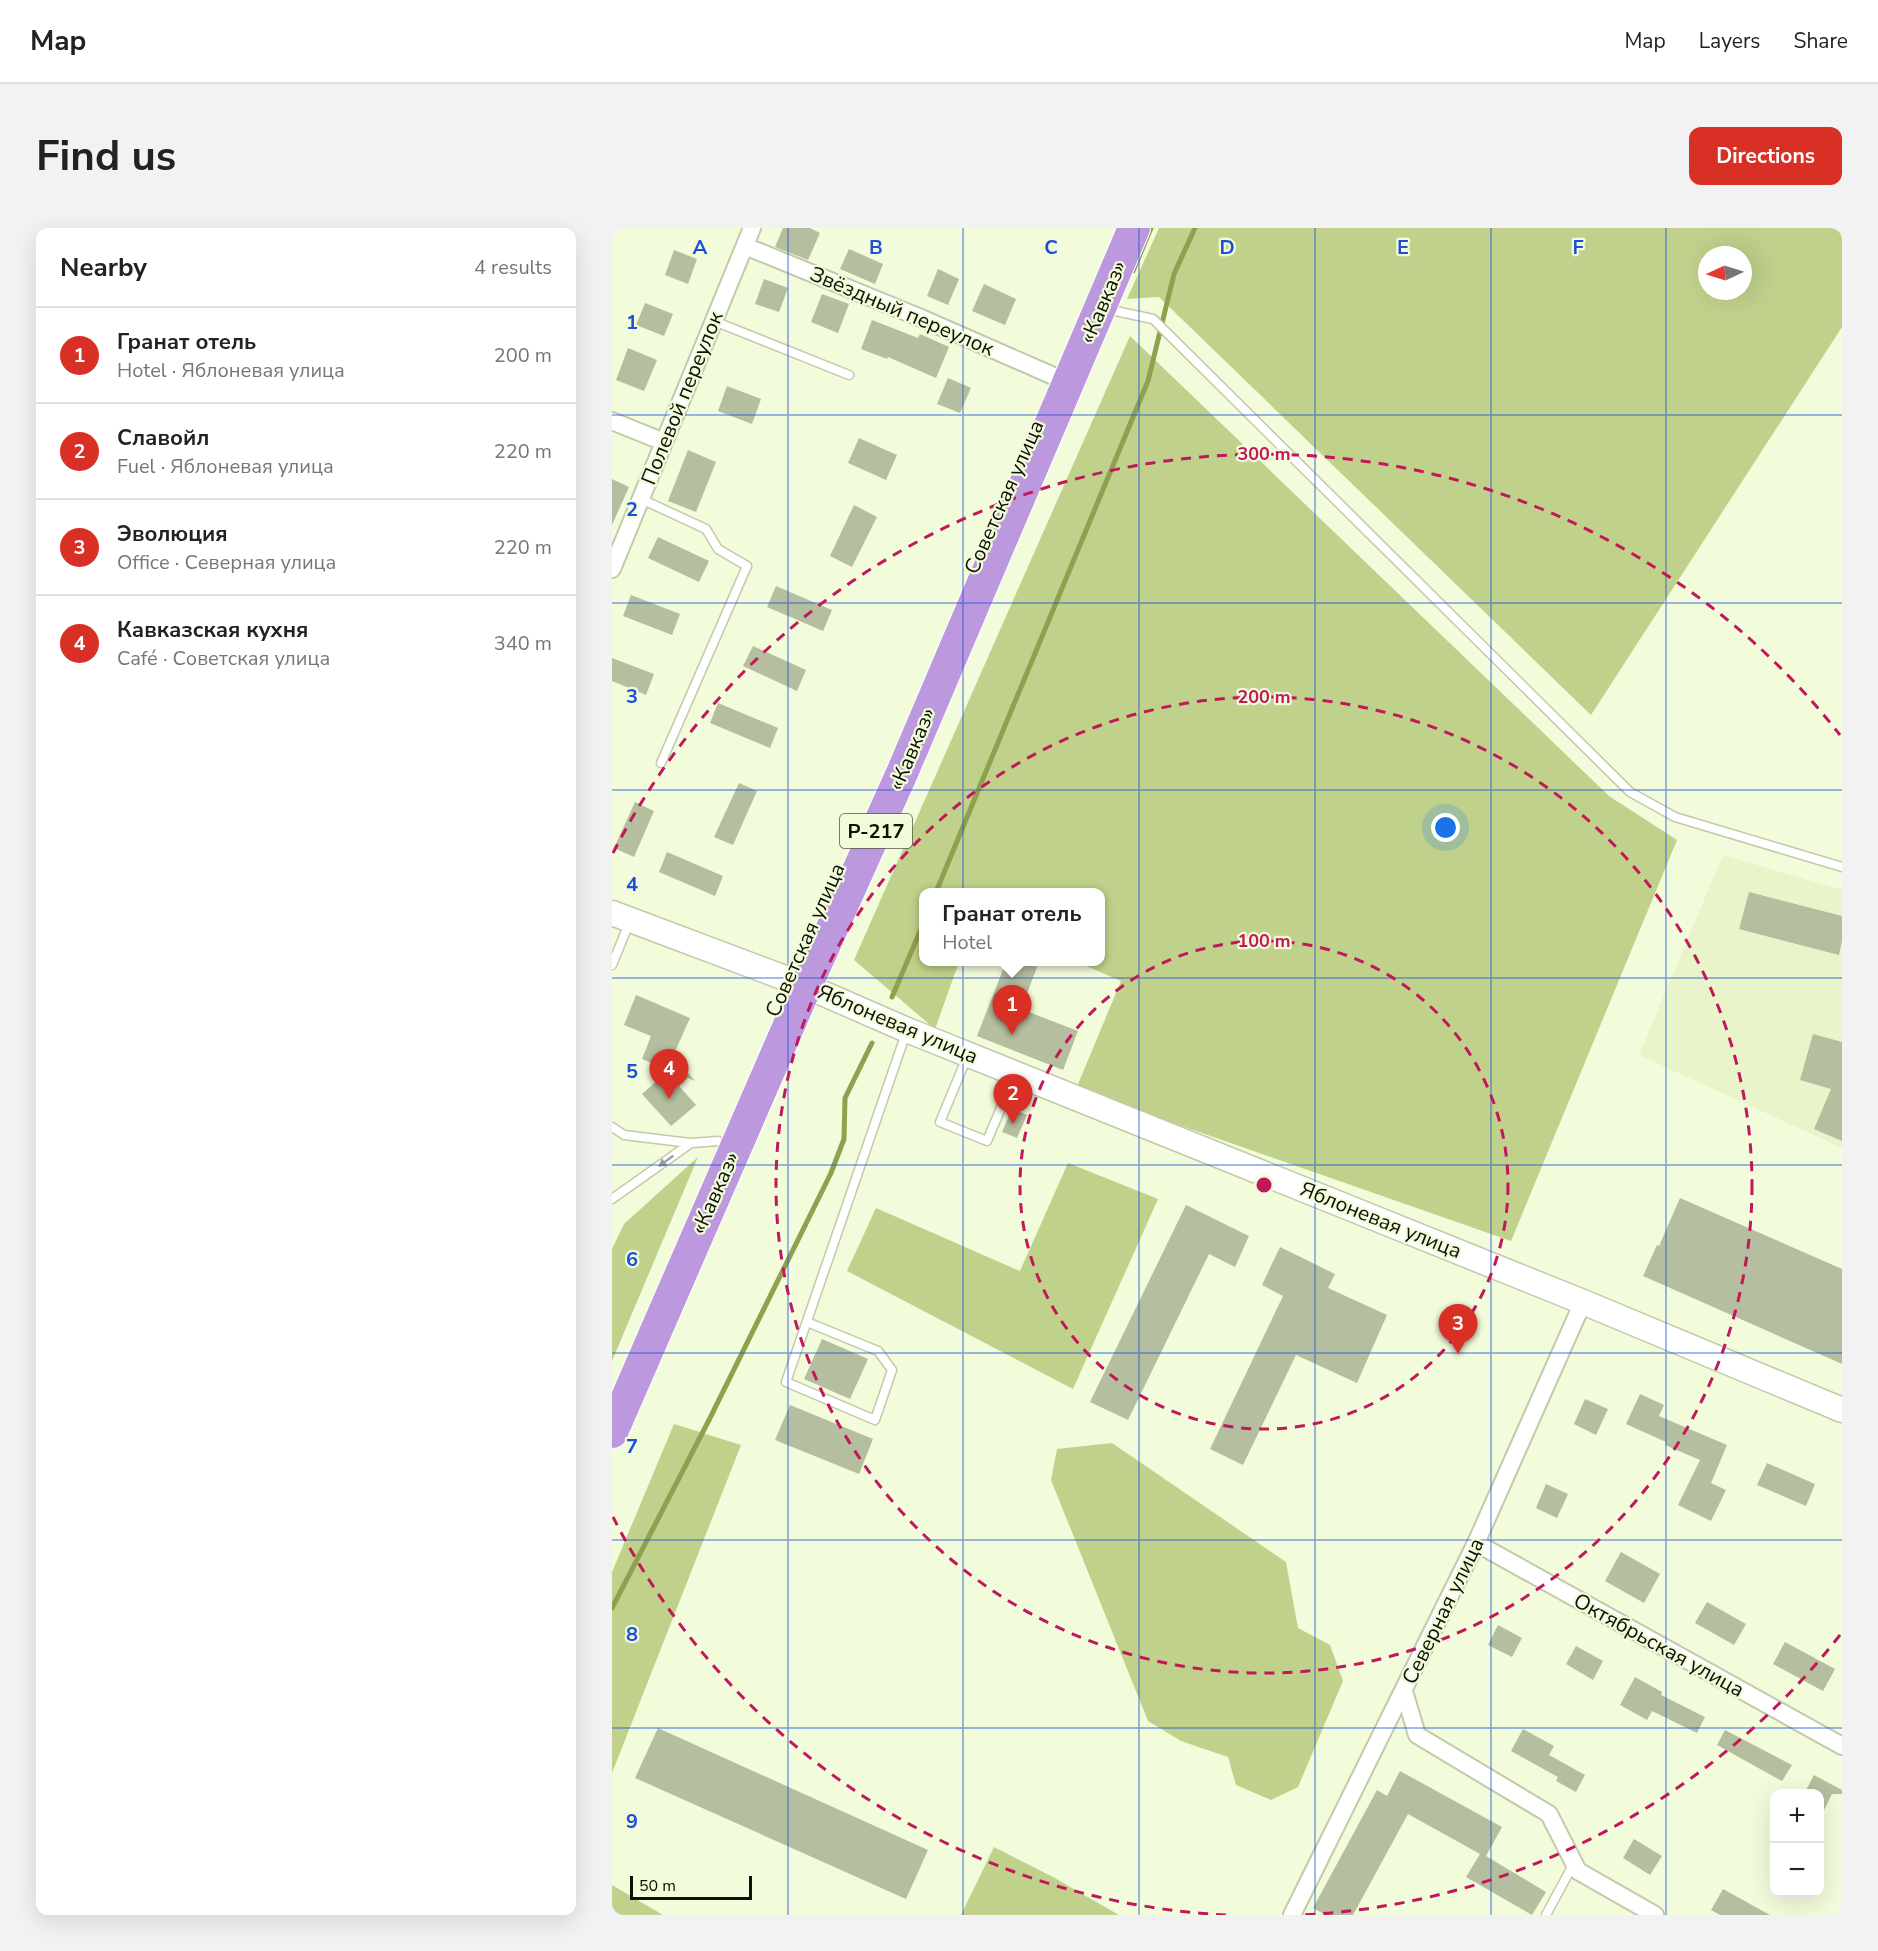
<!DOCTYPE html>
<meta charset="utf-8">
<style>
body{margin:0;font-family:"Nunito Sans",sans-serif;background:#f2f2f2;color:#222}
.controls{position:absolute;right:18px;bottom:18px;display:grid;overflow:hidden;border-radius:12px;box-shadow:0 6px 24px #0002}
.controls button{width:54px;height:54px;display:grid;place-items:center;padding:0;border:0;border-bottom:2px solid #e0e0e0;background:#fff;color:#222;font:30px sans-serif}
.compass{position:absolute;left:1086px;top:18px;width:54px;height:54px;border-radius:50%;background:#fff;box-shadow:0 6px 24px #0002;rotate:266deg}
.scale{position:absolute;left:18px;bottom:15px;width:122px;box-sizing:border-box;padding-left:6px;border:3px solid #0d1005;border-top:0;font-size:16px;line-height:21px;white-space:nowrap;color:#0d1005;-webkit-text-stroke:4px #f2fbda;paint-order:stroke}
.you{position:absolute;left:834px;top:600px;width:21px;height:21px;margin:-15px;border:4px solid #fff;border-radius:50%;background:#1a73e8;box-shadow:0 0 0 9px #1a73e833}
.badge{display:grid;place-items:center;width:39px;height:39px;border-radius:50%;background:#d93025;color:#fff;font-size:20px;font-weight:700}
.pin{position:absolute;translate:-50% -50px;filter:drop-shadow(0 2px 3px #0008)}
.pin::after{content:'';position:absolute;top:32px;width:21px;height:18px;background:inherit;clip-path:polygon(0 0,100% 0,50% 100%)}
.popup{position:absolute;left:307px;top:660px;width:186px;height:78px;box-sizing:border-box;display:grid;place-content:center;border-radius:12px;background:#fff;filter:drop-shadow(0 2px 4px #0005);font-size:20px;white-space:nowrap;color:#767676}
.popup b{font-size:22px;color:#222}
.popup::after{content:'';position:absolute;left:50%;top:100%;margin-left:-12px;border:12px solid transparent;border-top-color:#fff}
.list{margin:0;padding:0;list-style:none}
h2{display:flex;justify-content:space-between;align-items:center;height:78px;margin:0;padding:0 24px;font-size:26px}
h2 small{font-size:20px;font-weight:400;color:#767676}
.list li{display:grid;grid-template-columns:39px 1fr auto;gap:18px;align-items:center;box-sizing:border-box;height:96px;padding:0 24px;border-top:2px solid #e0e0e0}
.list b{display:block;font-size:22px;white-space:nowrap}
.list p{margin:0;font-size:20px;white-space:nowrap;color:#767676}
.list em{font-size:20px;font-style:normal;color:#767676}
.map{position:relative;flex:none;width:1230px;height:1687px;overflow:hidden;border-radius:12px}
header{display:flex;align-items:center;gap:36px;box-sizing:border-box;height:84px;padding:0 30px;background:#fff;border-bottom:2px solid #e0e0e0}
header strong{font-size:28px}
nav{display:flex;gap:33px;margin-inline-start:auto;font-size:21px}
.intro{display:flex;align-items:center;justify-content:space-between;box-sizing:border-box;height:144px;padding:0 36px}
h1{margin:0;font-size:42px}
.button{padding:15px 27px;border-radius:12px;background:#d93025;color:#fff;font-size:21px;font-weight:700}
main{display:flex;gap:36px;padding:0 36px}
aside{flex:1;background:#fff;border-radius:12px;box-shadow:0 6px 24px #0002}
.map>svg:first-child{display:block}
.built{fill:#e9f4cb}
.green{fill:#c0d18b;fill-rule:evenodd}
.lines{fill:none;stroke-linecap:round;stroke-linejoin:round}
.stream{stroke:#8fa14f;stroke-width:5}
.building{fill:#b5be9e}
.lane-casing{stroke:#c1caaa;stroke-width:11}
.street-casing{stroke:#c1caaa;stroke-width:20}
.secondary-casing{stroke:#c1caaa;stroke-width:27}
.highway-casing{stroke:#fff;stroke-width:34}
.lane{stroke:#fff;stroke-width:8}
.street{stroke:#fff;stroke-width:16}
.secondary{stroke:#fff;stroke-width:24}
.highway{stroke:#bc99de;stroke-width:32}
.oneway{fill:#9e9f9b}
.grid{fill:none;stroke:#1d4ed8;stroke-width:1.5;stroke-opacity:0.55}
.ring{fill:none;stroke:#c2185b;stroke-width:3;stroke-dasharray:10 8}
.labels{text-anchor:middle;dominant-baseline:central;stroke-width:4.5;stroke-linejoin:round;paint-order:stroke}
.shield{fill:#f2fbda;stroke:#525645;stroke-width:1.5}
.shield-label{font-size:20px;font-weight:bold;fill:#0d1005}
.street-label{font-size:21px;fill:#0d1005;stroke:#f2fbda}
.grid-label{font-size:20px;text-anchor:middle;font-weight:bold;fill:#1d4ed8;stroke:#f2fbda;stroke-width:4.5;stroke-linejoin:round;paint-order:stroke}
.centre{fill:#c2185b;stroke:#f2fbda;stroke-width:3}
.ring-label{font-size:18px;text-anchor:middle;font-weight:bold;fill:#c2185b;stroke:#f2fbda;stroke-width:4.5;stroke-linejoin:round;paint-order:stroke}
</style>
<header>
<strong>Map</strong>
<nav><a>Map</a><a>Layers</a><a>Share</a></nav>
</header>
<div class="intro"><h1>Find us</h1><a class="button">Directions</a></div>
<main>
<aside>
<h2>Nearby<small>4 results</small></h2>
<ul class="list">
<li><span class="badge">1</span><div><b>Гранат отель</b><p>Hotel · Яблоневая улица</p></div><em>200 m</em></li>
<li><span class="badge">2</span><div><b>Славойл</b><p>Fuel · Яблоневая улица</p></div><em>220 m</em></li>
<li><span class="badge">3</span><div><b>Эволюция</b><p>Office · Северная улица</p></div><em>220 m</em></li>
<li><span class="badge">4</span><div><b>Кавказская кухня</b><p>Café · Советская улица</p></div><em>340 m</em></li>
</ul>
</aside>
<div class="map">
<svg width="1230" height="1687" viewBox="0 0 1230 1687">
<rect width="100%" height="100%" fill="#f2fbda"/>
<path class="built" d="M1111 627 1230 662V920L1027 827Z"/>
<path class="green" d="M547 0H1230V99L979 487 547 69 515 71ZM1095 27H1131V63H1095Z
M518 108 997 568 1065 612 899 1013 464 861 509 753 465 734H488V664H312V734H347L323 801 242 732Z
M86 929 0 1133V1021L12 996Z
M456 935 546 971 461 1161 235 1043 264 980 408 1043Z
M62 1196 129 1217 0 1545V1344Z
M500 1215 674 1334 686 1400 718 1417 731 1453 686 1559 659 1572 624 1557 616 1529 569 1513 536 1493 439 1252 445 1221Z
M382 1619 441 1649 507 1687H349Z
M0 1657 51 1687H0Z"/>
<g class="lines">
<path class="stream" d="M521 43 539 0
M324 664 536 153 562 46 583 0
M280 769 312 694
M0 1380 97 1192 219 945 232 911 233 870 260 815"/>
</g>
<path class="building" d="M171 0H198L208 5 196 32 163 19Z
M237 21 271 36 263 56 228 41Z
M62 22 85 31 76 56 53 47Z
M326 41 347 51 336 77 315 68Z
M152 51 176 60 167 84 143 76Z
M372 56 404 71 393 97 360 83Z
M210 66 237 76 226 105 199 94Z
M33 75 61 86 52 108 24 97Z
M260 92 306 110 308 106 337 119 324 150 276 129 275 131 249 121Z
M16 120 45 132 32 163 4 152Z
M336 150 359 160 348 185 325 176Z
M115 158 149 171 140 196 106 183Z
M247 210 285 227 274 252 236 235Z
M76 222 104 234 84 284 56 273Z
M0 251 17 259 0 297Z
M242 277 265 289 240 339 218 328Z
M46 309 97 333 87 354 36 330Z
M164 358 220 382 211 403 155 379Z
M19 367 68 386 60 407 11 388Z
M141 418 194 442 185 463 131 438Z
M0 430 42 446 34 467 0 453Z
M106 475 166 500 158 520 98 495Z
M127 555 145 563 121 617 102 609Z
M23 574 42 583 22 629 2 620Z
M55 624 111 648 103 668 47 644Z
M1137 664 1230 688V713L1227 727 1127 701Z
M394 734H427L409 781 466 803 451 842 365 808Z
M24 767 78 790 61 828 83 853 76 850 67 858 84 877 59 898 30 866 57 842 30 831 39 808 12 797Z
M1201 806 1230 814V913L1202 901 1219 861 1188 852Z
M400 881 415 887 405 910 390 904Z
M1068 970 1230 1041V1136L1031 1048 1045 1017 1047 1018Z
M574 977 637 1008 623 1039 597 1026 516 1192 478 1174Z
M668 1019 723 1046 716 1060 775 1087 745 1155 684 1127 631 1237 598 1221 671 1068 650 1057Z
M210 1111 256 1131 238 1171 192 1151Z
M1028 1166 1052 1177 1047 1188 1115 1217 1099 1255 1114 1262 1099 1293 1066 1277 1088 1232 1053 1217 1054 1214 1014 1196Z
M973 1171 996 1181 984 1207 962 1196Z
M178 1177 261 1211 247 1246 163 1212Z
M1155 1235 1203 1256 1194 1278 1145 1257Z
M934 1256 956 1266 945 1290 924 1280Z
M1009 1324 1048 1346 1032 1375 993 1353Z
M1095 1374 1134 1396 1122 1417 1083 1395Z
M886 1397 910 1410 900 1429 876 1417Z
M1173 1414 1223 1441 1211 1463 1161 1436Z
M964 1418 991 1433 981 1452 954 1436Z
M1023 1449 1050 1464 1049 1467 1093 1489 1085 1505 1040 1483 1035 1492 1008 1477Z
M46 1500 316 1622 294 1671 23 1550Z
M911 1501 942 1518 937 1527 973 1547 964 1564 944 1553 946 1549 899 1523Z
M1113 1502 1180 1537 1170 1553 1105 1517Z
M788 1543 890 1599 874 1628 934 1664 920 1687 854 1649 868 1626 796 1586 741 1687H714L701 1680 765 1562 775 1568Z
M1202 1547 1230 1562V1566H1220L1208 1590V1566H1192Z
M1022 1611 1050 1628 1038 1647 1011 1630Z
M1111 1661 1158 1687H1108L1099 1682Z"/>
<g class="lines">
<defs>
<path id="lane" d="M494 81 541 91 1018 564 1063 589 1230 639
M102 93 237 147
M29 271 94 301 106 321 135 338 49 535
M0 737 18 693
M355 829 328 894 375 913 402 849
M0 899 12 907 78 915
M0 971 79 915 106 913
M195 1094 266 1123 280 1142 263 1192 174 1154 294 805
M934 1687 962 1635"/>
<path id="street" d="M133 18 309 90 446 150
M0 193 52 214
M0 341 140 0
M864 1315 1230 1518
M792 1463 805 1507 937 1586 966 1643 1043 1687
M680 1687 864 1315 971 1074"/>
<path id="secondary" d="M0 685 194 758 295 802 971 1074 1230 1182"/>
<path id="highway" d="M0 1204 194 758 290 545 522 0"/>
</defs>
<use href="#lane" class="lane-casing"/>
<use href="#street" class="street-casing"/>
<use href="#secondary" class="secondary-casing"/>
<use href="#highway" class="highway-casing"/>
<use href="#lane" class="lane"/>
<use href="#street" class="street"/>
<use href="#secondary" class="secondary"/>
<use href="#highway" class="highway"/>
</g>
<defs><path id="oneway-solid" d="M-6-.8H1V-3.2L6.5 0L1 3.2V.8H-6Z" transform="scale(1.5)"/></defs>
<use class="oneway" href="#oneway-solid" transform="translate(54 933) rotate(144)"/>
<path class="grid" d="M176 0V1687M351 0V1687M527 0V1687M703 0V1687M879 0V1687M1054 0V1687M0 187H1230M0 375H1230M0 562H1230M0 750H1230M0 937H1230M0 1125H1230M0 1312H1230M0 1500H1230"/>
<g class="ring">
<circle cx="652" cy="957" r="244"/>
<circle cx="652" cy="957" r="488"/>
<path d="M1228 1407A731 731 0 0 1 690 1687M614 1687A731 731 0 0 1 1 1289M1 625A731 731 0 0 1 1228 507"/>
</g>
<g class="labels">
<rect class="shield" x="228" y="586" width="72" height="34" rx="4.5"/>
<g class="shield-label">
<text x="264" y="603">Р-217</text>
</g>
<g class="street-label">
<text transform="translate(491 74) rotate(-67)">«Кавказ»</text>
<text transform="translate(290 83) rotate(23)">Звёздный переулок</text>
<text transform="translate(70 170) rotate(-68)">Полевой переулок</text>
<text transform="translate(392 269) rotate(-66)">Советская улица</text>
<text transform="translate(300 521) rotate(-67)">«Кавказ»</text>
<text transform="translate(193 712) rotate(-66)">Советская улица</text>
<text transform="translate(286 796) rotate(23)">Яблоневая улица</text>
<text transform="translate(103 965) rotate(-66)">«Кавказ»</text>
<text transform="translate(769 992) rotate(22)">Яблоневая улица</text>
<text transform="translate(831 1383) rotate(-64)">Северная улица</text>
<text transform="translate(1047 1417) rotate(29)">Октябрьская улица</text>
</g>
</g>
<g class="grid-label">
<text x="88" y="26">A</text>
<text x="264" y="26">B</text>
<text x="439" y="26">C</text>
<text x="615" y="26">D</text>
<text x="791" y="26">E</text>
<text x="966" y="26">F</text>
<text x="20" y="101">1</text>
<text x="20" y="288">2</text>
<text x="20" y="475">3</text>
<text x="20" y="663">4</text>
<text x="20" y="850">5</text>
<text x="20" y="1038">6</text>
<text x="20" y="1225">7</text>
<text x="20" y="1413">8</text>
<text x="20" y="1600">9</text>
</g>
<circle cx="652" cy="957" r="9" class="centre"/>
<g class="ring-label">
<text x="652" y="232">300 m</text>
<text x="652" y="475">200 m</text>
<text x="652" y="719">100 m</text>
</g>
</svg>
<div class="controls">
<button>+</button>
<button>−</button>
</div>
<svg class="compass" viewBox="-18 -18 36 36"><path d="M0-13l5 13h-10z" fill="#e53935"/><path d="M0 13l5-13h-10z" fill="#767676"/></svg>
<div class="scale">50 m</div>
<div class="you"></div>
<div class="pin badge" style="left:400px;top:807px">1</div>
<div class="popup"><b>Гранат отель</b>Hotel</div>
<div class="pin badge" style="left:401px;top:896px">2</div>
<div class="pin badge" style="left:846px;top:1126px">3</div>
<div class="pin badge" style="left:57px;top:871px">4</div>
</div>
</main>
